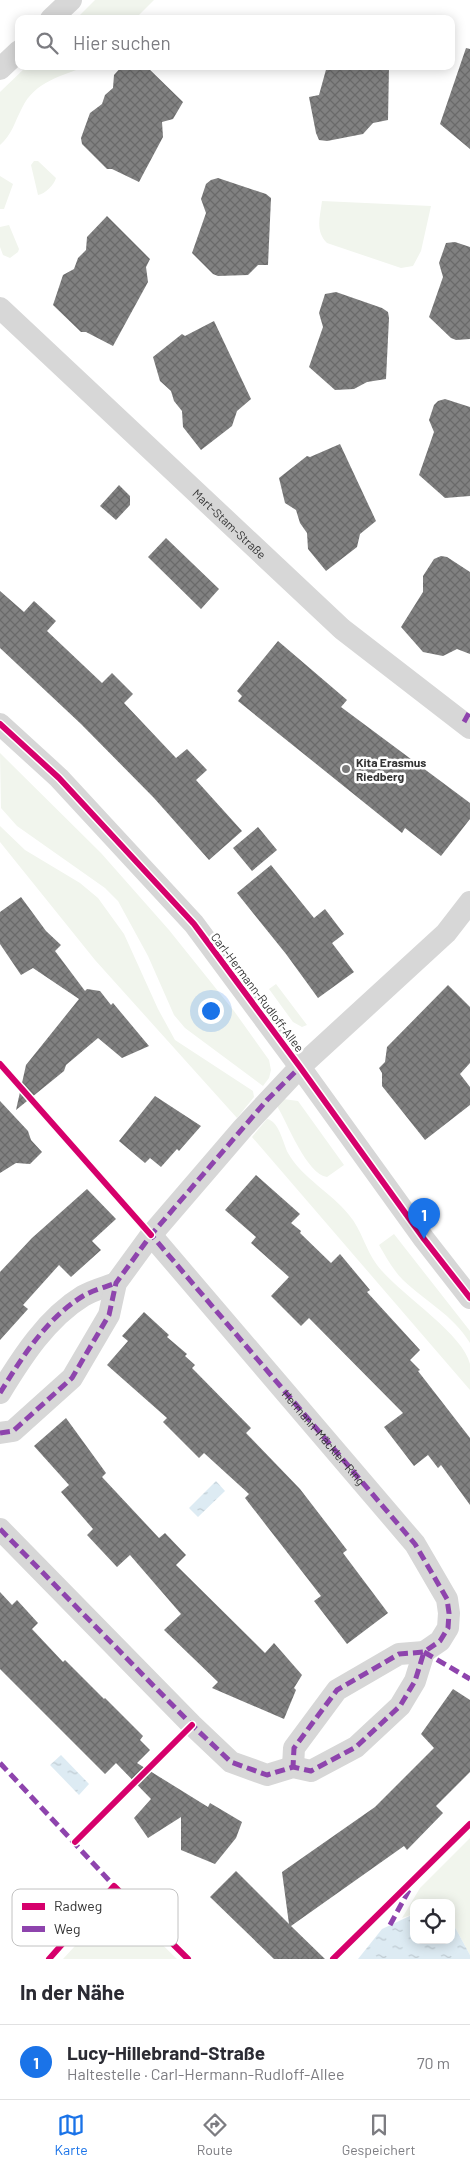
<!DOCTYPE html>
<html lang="de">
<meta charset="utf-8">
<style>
body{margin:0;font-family:Barlow,sans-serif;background:#f2f2f3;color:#2b2b33}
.controls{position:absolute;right:15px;bottom:15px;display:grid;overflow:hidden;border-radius:10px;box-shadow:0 2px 12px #0003}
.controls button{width:45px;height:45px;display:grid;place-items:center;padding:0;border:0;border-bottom:1px solid #e1e1e2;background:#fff;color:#2b2b33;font:25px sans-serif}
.you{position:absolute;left:210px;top:1010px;width:18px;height:18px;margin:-12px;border:4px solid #fff;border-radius:50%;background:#1a73e8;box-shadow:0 0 0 8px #1a73e833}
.badge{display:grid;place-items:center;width:32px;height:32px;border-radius:50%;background:#1a73e8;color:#fff;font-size:16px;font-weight:700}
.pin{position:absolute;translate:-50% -41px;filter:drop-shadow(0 1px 2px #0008)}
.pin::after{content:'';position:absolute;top:26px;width:18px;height:15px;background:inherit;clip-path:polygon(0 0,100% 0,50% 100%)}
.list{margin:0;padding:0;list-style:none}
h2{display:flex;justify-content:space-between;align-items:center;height:65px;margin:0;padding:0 20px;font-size:21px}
h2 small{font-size:16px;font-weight:400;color:#7c7c81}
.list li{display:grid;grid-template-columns:32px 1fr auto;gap:15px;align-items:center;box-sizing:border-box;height:75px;padding:0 20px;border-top:1px solid #e1e1e2}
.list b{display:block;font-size:19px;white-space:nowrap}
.list p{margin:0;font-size:16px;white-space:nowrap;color:#7c7c81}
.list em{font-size:16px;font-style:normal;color:#7c7c81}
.icon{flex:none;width:28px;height:28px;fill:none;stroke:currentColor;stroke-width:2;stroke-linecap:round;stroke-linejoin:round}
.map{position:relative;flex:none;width:470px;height:1959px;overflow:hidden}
.search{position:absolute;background:#fff;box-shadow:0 2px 12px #0003;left:15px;right:15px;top:15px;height:55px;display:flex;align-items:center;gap:12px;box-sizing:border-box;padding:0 18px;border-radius:10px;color:#7c7c81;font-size:19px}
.sheet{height:140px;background:#fff}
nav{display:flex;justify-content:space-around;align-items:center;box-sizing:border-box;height:70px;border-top:1px solid #e1e1e2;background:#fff;font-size:14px;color:#7c7c81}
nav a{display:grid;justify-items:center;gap:2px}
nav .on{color:#1a73e8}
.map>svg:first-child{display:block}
.green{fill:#f1f5ed}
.water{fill:url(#water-ripples)}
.building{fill:url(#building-cross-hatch)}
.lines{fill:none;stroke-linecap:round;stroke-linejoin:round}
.minor{stroke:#d7d7d7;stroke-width:22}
.quiet{stroke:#8e44ad;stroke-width:5;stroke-dasharray:10 5;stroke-linecap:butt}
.cycleway-casing{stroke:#fff;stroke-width:9}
.cycleway{stroke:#d6006c;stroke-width:6}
.poi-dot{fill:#7a7a7a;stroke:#fff;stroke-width:2}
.labels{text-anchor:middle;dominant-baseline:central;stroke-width:5;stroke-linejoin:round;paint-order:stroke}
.street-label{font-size:12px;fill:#333;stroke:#fff}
.poi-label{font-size:12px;font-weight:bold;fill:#333;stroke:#fff;text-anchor:start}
.key{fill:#fff;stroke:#c2c2c2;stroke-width:1}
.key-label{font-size:14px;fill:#333}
</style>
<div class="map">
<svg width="470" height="1959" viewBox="0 0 470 1959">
<defs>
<pattern id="water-ripples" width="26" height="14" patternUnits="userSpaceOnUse" patternTransform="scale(1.25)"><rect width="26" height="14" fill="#ddebf3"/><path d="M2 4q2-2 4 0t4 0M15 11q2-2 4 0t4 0" fill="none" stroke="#becad1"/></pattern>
<pattern id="building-cross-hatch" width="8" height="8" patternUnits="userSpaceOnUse" patternTransform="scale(1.25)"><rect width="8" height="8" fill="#818181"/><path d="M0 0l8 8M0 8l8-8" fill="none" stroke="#6a6a6a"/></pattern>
</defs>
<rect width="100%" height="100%" fill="#fff"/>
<path class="green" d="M95 0H154L135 19H76Z
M27 66H87C62 76 35 81 22 108 15 121 12 135 0 145V92Z
M34 161H38L56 178C54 185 45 194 38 195L31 165Z
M0 176 13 184 4 209H0Z
M322 201 431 206 421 251 413 266 401 268 327 243C315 231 320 217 322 201Z
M9 225 19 249 18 252 10 258 3 255 0 247V227Z
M0 753 101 853 169 930 234 1011 269 1060 271 1070 269 1078 263 1086 185 1028 174 1015 148 956 118 901 105 888 17 826 1 808Z
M0 826 25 850 80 883 98 898 124 934 158 1009 175 1040 253 1091 254 1097 237 1118 95 960 0 842Z
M276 984 307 1025 302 1027 293 1022 269 989Z
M283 1099 298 1101 344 1165 327 1177C307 1175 287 1122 277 1106Z
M267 1119C279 1121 283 1143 288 1153 303 1179 331 1192 349 1215 362 1230 365 1249 377 1265 398 1293 463 1333 470 1364 470 1372 470 1382 470 1390L252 1137Z
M394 1234 470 1331V1343C452 1314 426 1302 403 1280 393 1270 386 1257 379 1245Z
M470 1838V1955L451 1920V1903H414V1914L402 1918 420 1888Z
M107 1911 130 1913 177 1959H63Z"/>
<path class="water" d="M216 1481 225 1491 198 1517 189 1508Z
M61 1755 89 1784 79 1795 50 1765Z
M414 1914V1940H451V1920L470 1955V1959H358L382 1929Z"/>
<path class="building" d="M466 48 470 49V149L440 124Z
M122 66H146L183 102 173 119 162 122 163 137 139 182 112 169H107L82 144 81 138 90 113 102 104 105 95 113 88 114 75Z
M327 66H389L388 120 373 123 363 134 327 141 319 140 316 133 309 97 319 95Z
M218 178 266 194 271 198 268 265H258L248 275 218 276 213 274 192 253 206 213 201 199 206 184 211 180Z
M107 216 150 259 146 267 148 282 113 346 86 332H81L53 305 63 275 74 269 78 258 86 250 87 237Z
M455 242 470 247V339L456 340 451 338 429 317 443 277 439 263 446 243Z
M336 292 382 308 388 312 389 318 386 379 367 382 354 389 335 390 309 367 323 327 319 313 325 294Z
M214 321 251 399 237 411 232 426 201 450 183 427 182 411 174 401 171 391 160 381 153 357 182 334 185 336Z
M445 399 470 407V496L445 498 419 475 434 432 429 420 434 405 438 401Z
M340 444 376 521 360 534 357 547 326 571 308 549 307 533 300 523 296 510 285 503 279 478 307 456 310 457Z
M119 485 130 496V505L116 520 100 506Z
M166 538 219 589 201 609 148 557Z
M441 556 447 557 470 572V654L457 649 443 656 423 652 401 627 423 592V576L434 559Z
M0 591 24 612 34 601 56 621 47 631 102 683 112 673 133 694 124 703 176 758 187 749 207 770 196 780 242 831 209 860 154 798 81 724 0 648Z
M278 641 347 700 341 707 470 803V819L441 856 405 828 402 833 238 701 242 696 237 691Z
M258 827 277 850 252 871 233 848Z
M271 865 314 918 325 909 344 934 332 943 354 972 318 998 286 954 237 893Z
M21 897 46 931 61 945 55 951 85 991 87 989 100 991 111 1005 113 1003 149 1046 122 1058 98 1038 66 1065 64 1071 16 1110 26 1065 79 999 33 968 21 975 0 944V912Z
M448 985 470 1007V1063L460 1074 470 1087V1105L425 1140 382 1086V1073L379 1068 385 1062 387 1047Z
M155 1096 201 1126 179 1151 177 1149 161 1167 150 1158 145 1163 119 1141Z
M0 1101 28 1131 31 1140 42 1152 30 1164 16 1163 0 1173Z
M256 1175 300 1214 291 1223 301 1231 300 1233 331 1263 340 1254 370 1290 367 1292 420 1350 410 1360 420 1370 418 1371 470 1438V1505L441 1465 438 1468 428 1455 414 1466 384 1427 403 1413 309 1318 301 1326 271 1296 289 1277 251 1243 256 1237 225 1210Z
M87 1189 116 1219 92 1241 101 1250 71 1277 59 1265 23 1305 28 1309 0 1340V1272L32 1238Z
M144 1312 169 1335 167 1337 187 1354 185 1356 195 1365 192 1368 251 1428 246 1433 300 1489 347 1550 343 1553 388 1613 347 1644 314 1601 321 1596 245 1498 249 1494 204 1453 199 1458 163 1422 167 1418 107 1365 128 1341 122 1336Z
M66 1418 106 1473 102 1477 159 1538 165 1533 186 1555 176 1565 265 1653 274 1643 302 1675 294 1688 296 1690 284 1719 212 1688 218 1682 164 1630 181 1614 130 1555 117 1567 87 1535 93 1529 61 1492 69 1485 34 1446Z
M0 1592 12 1605 17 1600 38 1623 32 1629 63 1662 65 1660 104 1699 105 1698 143 1736 140 1740 150 1750 137 1763 208 1807 210 1803 242 1822 236 1838 215 1864 181 1850V1817L148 1838 134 1818 151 1799 116 1763 105 1774 0 1669Z
M453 1689 470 1700V1772L436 1806 443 1813 407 1850 404 1846 291 1926 325 1959H274L210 1897 236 1871 289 1924 282 1872 375 1807 434 1748 421 1734Z"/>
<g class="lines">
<g class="minor">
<path d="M51 19 71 0"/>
<path d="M0 69 19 51"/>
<path id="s1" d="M0 308 342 629 470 728"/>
<path d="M0 724 59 778 194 924 300 1067 424 1239 470 1298"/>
<path d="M151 1235 415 1544 447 1599 449 1613 448 1628 440 1641 424 1652 399 1654 337 1690 294 1748 293 1767"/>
<path d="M0 1393C22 1357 47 1318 83 1296 93 1290 106 1287 116 1283"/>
<path d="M0 1433 13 1431 72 1378 109 1315 116 1283 151 1235 243 1128 300 1067 446 933 470 902"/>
<path d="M0 1529 192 1725 231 1762 267 1775 293 1767 311 1771 356 1747 400 1706 415 1681 424 1652"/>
</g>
<g class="quiet">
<path d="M464 722 470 711"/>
<path id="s2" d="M148 1231 415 1544 447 1599 449 1613 448 1628 440 1641 424 1652 399 1654 337 1690 294 1748 293 1767"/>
<path d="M0 1393C22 1357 47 1318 83 1296 93 1290 106 1287 116 1283"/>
<path d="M0 1433 13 1431 72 1378 109 1315 116 1283 151 1235 267 1100 300 1067"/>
<path d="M0 1529 192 1725 231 1762 267 1775 293 1767 311 1771 356 1747 400 1706 415 1681 424 1652"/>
<path d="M424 1652 470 1679"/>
<path d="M0 1763 117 1889"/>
<path d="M390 1925 409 1890"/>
</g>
<defs>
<path id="cycleway" d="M0 724 59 778 194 924 300 1067 424 1239 470 1298
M0 1064 151 1235
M75 1842 192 1725
M49 1959 114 1886 188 1959
M333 1959 470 1824"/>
</defs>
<use href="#cycleway" class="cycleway-casing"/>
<use href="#cycleway" class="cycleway"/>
</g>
<circle class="poi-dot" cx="346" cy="769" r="5"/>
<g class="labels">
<g class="street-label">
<text stroke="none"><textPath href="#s1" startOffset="315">Mart-Stam-Straße</textPath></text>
<text transform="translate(258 992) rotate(53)">Carl-Hermann-Rudloff-Allee</text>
<text stroke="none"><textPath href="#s2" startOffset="271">Hermann-Mäckler-Ring</textPath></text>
</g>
<g class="poi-label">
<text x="356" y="762">Kita Erasmus<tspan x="356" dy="14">Riedberg</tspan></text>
</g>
</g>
<rect x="12" y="1889" width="166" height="57" rx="8" class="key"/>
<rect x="22" y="1903" width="23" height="7" fill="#d6006c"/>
<rect x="22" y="1926" width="23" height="6" fill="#8e44ad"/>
<g class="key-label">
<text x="54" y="1911">Radweg</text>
<text x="54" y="1934">Weg</text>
</g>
</svg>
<div class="controls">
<button><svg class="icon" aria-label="locate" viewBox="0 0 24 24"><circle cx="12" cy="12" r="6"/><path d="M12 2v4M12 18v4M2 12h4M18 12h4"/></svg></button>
</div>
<div class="you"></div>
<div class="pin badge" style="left:424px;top:1239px">1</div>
<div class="search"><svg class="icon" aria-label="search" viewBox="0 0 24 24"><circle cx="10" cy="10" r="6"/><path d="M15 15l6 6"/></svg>Hier suchen</div>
</div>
<section class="sheet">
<h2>In der Nähe<small></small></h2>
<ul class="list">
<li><span class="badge">1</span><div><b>Lucy-Hillebrand-Straße</b><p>Haltestelle · Carl-Hermann-Rudloff-Allee</p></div><em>70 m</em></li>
</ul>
</section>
<nav>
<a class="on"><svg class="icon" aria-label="map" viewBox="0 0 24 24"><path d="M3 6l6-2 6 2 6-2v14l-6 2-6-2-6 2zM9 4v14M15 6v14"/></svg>Karte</a>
<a><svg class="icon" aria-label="directions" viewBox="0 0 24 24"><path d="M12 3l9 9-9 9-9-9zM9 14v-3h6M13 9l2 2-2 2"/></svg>Route</a>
<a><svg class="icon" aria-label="saved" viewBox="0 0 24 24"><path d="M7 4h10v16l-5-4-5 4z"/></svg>Gespeichert</a>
</nav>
